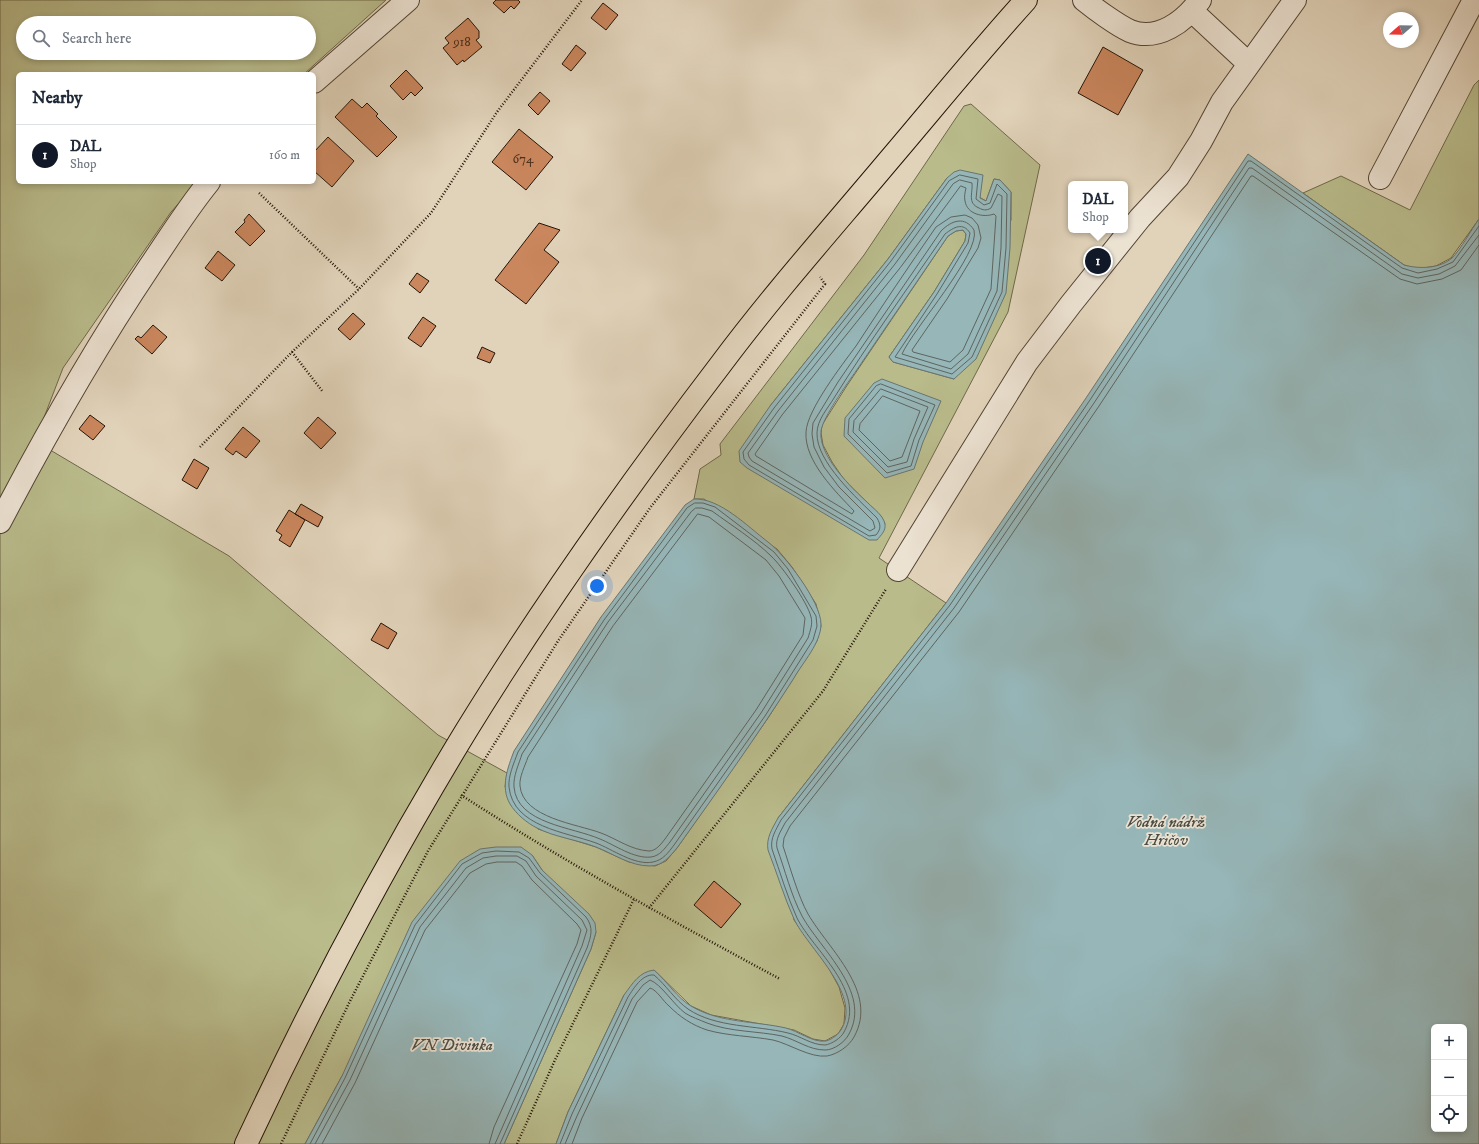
<!DOCTYPE html>
<meta charset="utf-8">
<style>
body{margin:0;font-family:"IM FELL DW Pica",serif;background:#f6f6f7;color:#1f2937}
.controls{position:absolute;right:12px;bottom:12px;display:grid;overflow:hidden;border-radius:6px;box-shadow:0 2px 6px #0003}
.controls button{width:36px;height:36px;display:grid;place-items:center;padding:0;border:0;border-bottom:1px solid #e0e1e3;background:#fff;color:#1f2937;font:20px sans-serif}
.compass{position:absolute;left:1383px;top:12px;width:36px;height:36px;border-radius:50%;background:#fff;box-shadow:0 2px 6px #0003;rotate:250deg}
.you{position:absolute;left:597px;top:586px;width:14px;height:14px;margin:-10px;border:3px solid #fff;border-radius:50%;background:#1a73e8;box-shadow:0 0 0 6px #1a73e833}
.badge{display:grid;place-items:center;width:26px;height:26px;border-radius:50%;background:#111827;color:#fff;font-size:13px;font-weight:700}
.pin{position:absolute;translate:-50% -50%;border:2px solid #fff;box-shadow:0 1px 4px #0006}
.popup{position:absolute;left:1068px;top:181px;width:60px;height:52px;box-sizing:border-box;display:grid;place-content:center;border-radius:6px;background:#fff;filter:drop-shadow(0 1px 3px #0005);font-size:13px;white-space:nowrap;color:#747a83}
.popup b{font-size:15px;color:#1f2937}
.popup::after{content:'';position:absolute;left:50%;top:100%;margin-left:-8px;border:8px solid transparent;border-top-color:#fff}
.list{margin:0;padding:0;list-style:none}
h2{display:flex;justify-content:space-between;align-items:center;height:52px;margin:0;padding:0 16px;font-size:17px}
h2 small{font-size:13px;font-weight:400;color:#747a83}
.list li{display:grid;grid-template-columns:26px 1fr auto;gap:12px;align-items:center;box-sizing:border-box;height:60px;padding:0 16px;border-top:1px solid #e0e1e3}
.list b{display:block;font-size:15px;white-space:nowrap}
.list p{margin:0;font-size:13px;white-space:nowrap;color:#747a83}
.list em{font-size:13px;font-style:normal;color:#747a83}
.icon{flex:none;width:22px;height:22px;fill:none;stroke:currentColor;stroke-width:2;stroke-linecap:round;stroke-linejoin:round}
.map{position:relative;flex:none;width:1479px;height:1144px;overflow:hidden}
.search{position:absolute;background:#fff;box-shadow:0 2px 6px #0003;left:16px;top:16px;width:300px;height:44px;display:flex;align-items:center;gap:10px;box-sizing:border-box;padding:0 14px;border-radius:22px;color:#747a83;font-size:15px}
.panel{position:absolute;background:#fff;box-shadow:0 2px 6px #0003;left:16px;top:72px;width:300px;height:112px;border-radius:6px}
.map>svg:first-child{display:block}
.green{fill:#b9bb8b;stroke:#6e6849;fill-rule:evenodd}
.water{fill:#96b6b8;stroke:#687571;fill-rule:evenodd}
.lines{fill:none;stroke-linecap:round;stroke-linejoin:round}
.shore{stroke:#5d6560;stroke-width:1}
.building{fill:#ca865d;stroke:#241407}
.minor-casing{stroke:#534434;stroke-width:24}
.major-casing{stroke:#241407;stroke-width:24}
.path{stroke:#241407;stroke-width:2.5;stroke-dasharray:1 2;stroke-linecap:butt}
.minor{stroke:#ece2d2;stroke-width:22}
.major{stroke:#e1d3ba;stroke-width:22}
.labels{text-anchor:middle;dominant-baseline:central;stroke-width:3.5;stroke-linejoin:round;paint-order:stroke}
.number-label{font-size:13px;fill:#4e301c}
.water-label{font-size:16px;font-style:italic;fill:#4c4d45;stroke:#ece2d2}
</style>
<div class="map">
<svg width="1479" height="1144" viewBox="0 0 1479 1144">
<rect width="100%" height="100%" fill="#e1d3ba"/>
<filter id="stains"><feTurbulence type="fractalNoise" baseFrequency=".005" numOctaves="4"/><feColorMatrix values="0 0 0 0 .2 0 0 0 0 .09 0 0 0 0 .02 0 0 0 .5 -.17"/></filter>
<radialGradient id="worn" r=".72"><stop offset=".6" stop-color="#630" stop-opacity="0"/><stop offset="1" stop-color="#630" stop-opacity=".3"/></radialGradient>
<path class="green" d="M0 0H386L304 74H18V182H198L171 212 63 368 35 441 229 556 438 735 507 773 505 787 538 829 596 847 629 862 655 866 666 861 677 848 768 718 817 641 821 626 816 604 792 567 777 549 704 499H694L700 469 721 455 720 444 864 255 964 106 971 104 1040 165 1008 312 879 558 946 603 778 818 794 920 827 965 839 987 845 1008 844 1024 838 1034 825 1041 813 1039 794 1030 711 1015 691 1006 654 970 624 995 568 1112 556 1144H504L591 949 596 932 542 870 532 855 342 1076 305 1144H0ZM23 23H309V53H23ZM947 178 986 201 994 179 1000 180 1011 192V220L954 379 893 362 889 357 934 292 965 241 966 234 963 230 956 231 948 236 846 387 822 425 821 433 823 445 832 462 845 481 881 516 885 524 770 406 888 259Z
M1479 80V219L1451 258 1436 266 1417 269 1404 265 1303 193 1341 176 1410 210 1474 85Z"/>
<path class="water" d="M1248 154 1404 265C1419 269 1439 269 1452 258 1461 249 1471 230 1479 219V1144H556L568 1112 624 995C633 983 639 972 654 970 667 981 677 998 691 1006 719 1023 755 1021 786 1028 798 1031 813 1043 826 1041 833 1039 839 1034 842 1028 861 993 807 947 794 919 784 897 777 873 768 850 766 838 772 829 778 818L946 603 1086 398ZM1434 1027H1464V1129H1434Z
M960 170 983 175 980 198 986 201 994 179 1000 180 1011 192 1010 248 1006 293 976 359 954 379 893 362 889 357 934 292 965 241 966 234 963 230 956 231 948 236C917 281 887 326 856 371 847 384 823 417 821 431 818 456 852 488 868 503 874 509 883 515 885 524 886 531 881 535 877 540H869L747 468 740 462 739 451 770 406 888 259 947 178 954 172Z
M882 379 941 401 923 442 914 469 885 478 844 436 845 418 874 383Z
M694 499C720 498 747 526 768 542 785 555 821 602 821 624 821 643 803 662 794 678 757 736 717 792 677 848 670 856 663 866 650 866 630 866 614 854 596 847 578 840 554 837 537 828 527 823 516 814 510 804 500 787 508 767 514 751L601 617 685 505Z
M496 847H521L532 855 542 870 589 914 595 923 596 932 591 949 504 1144H305L342 1076 412 922 460 861 480 849Z"/>
<g class="lines">
<path class="shore" d="M960 175 978 179 976 199 984 205 990 203 997 184 1007 194 1006 248 1002 292 972 357 952 374 895 357 937 294 968 243 970 233C963 222 954 227 945 234 908 288 869 342 834 398 828 408 817 420 817 433 816 462 858 499 877 518 881 525 881 529 876 535L869 536 749 465 744 459 743 452 774 408 891 261 949 181Z
M960 180 972 183C973 193 967 203 979 208 983 210 986 211 991 208L998 194 1002 196 1001 248 997 291 968 354 951 369 902 354C913 329 981 253 974 230 965 216 952 220 941 231L838 382 813 423 812 434 814 447 824 467 839 487 873 521 875 528 870 531 752 461 749 457 748 453 778 411 895 264 953 184Z
M961 186 966 188C965 192 964 197 965 201 967 214 983 218 994 214L996 216 991 289 963 350 950 362 913 352 912 350 947 299 978 248 981 238 978 225 972 218 965 215 951 217 936 227C909 266 882 306 856 346 842 365 807 410 806 432 804 461 836 492 854 511L852 514 756 456 755 454 782 415 900 268Z
M881 384 935 405 919 440 911 466 887 473 848 434 849 419 876 386Z
M881 389 928 407 914 439 907 462 888 467 853 432 854 421Z
M883 396 920 411 902 457 890 461 859 430 860 424Z
M695 503H703L715 507 774 552 788 569 816 616 817 626 813 640 765 716 674 845C668 853 663 860 653 862 635 866 612 849 596 843 566 832 513 827 509 787 508 776 514 763 518 752L604 620 687 508Z
M696 508H702L712 511C731 525 755 540 771 556 782 566 808 603 811 617 813 624 810 631 808 638L761 713 670 842C665 848 660 856 651 857 634 859 615 845 600 839 573 827 517 824 514 787 513 776 519 764 522 754L608 622 691 512Z
M698 514 709 517 766 560 779 576 805 618 803 635 756 710 665 839C661 844 656 851 649 851 631 850 617 839 601 833 577 824 523 818 520 786 519 777 525 766 528 757L613 626Z
M310 1144 345 1078 415 925 462 864 482 853 496 851 519 852 529 858 540 873 586 917C594 928 591 936 587 948L500 1144
M315 1144 350 1080 420 927 466 868 483 858 496 856H517L526 861 536 876 582 920 587 930 582 946 495 1144
M322 1144 355 1083 425 930 470 873 486 864 497 862H516L522 866 532 880 577 924 581 930 577 944 494 1127 489 1144
M560 1144 572 1114 628 997C634 988 642 974 654 975 666 985 675 1000 688 1009 716 1028 756 1025 788 1033 801 1036 811 1045 825 1045 832 1044 841 1038 844 1032 867 991 813 950 797 918 787 896 780 872 772 849 770 838 776 830 781 820L950 605 1090 400 1248 161H1251L1402 268 1418 273 1437 269 1453 262 1479 226
M565 1144 577 1116 632 999 643 985 650 980C661 984 674 1005 685 1013 691 1017 700 1020 707 1023 730 1032 758 1031 782 1036 797 1040 809 1050 825 1050 834 1050 845 1042 849 1034 872 992 820 949 802 916 791 895 785 870 777 848 775 839 781 831 785 823L954 608 1094 403 1249 168H1252L1402 274 1418 278 1439 274 1455 266 1479 235
M572 1144 582 1118 637 1002 650 988C657 990 663 1001 669 1006 680 1017 692 1025 707 1030 728 1036 751 1036 773 1040 790 1044 810 1058 827 1056 838 1054 849 1046 854 1037 879 992 829 950 808 914 798 896 790 867 783 846L784 838 790 826 959 612 1099 406 1251 176H1253L1400 279 1417 284 1442 279 1461 270 1479 245"/>
</g>
<path class="building" d="M496 0H518L520 2 514 9 511 6 504 13 493 3Z
M603 3 618 15 606 30 591 18Z
M468 18 479 31V38L476 40 482 47 464 62 463 60 457 65 443 48 449 43 445 38Z
M576 45 586 53 571 71 562 64Z
M1103 47 1143 70 1118 115 1078 93Z
M406 70 423 88 415 96 411 92 403 100 390 86Z
M540 92 550 101 538 115 528 105Z
M352 99 362 108 367 103 378 114 376 116 397 137 377 157 335 117Z
M519 129 553 157 526 190 492 162Z
M328 137 354 161 332 187 314 171V152Z
M249 214 265 231 250 246 235 232 245 222 244 220Z
M539 223 560 230 544 250 559 262 526 304 495 280Z
M218 251 235 265 222 281 205 268Z
M417 273 429 281 420 293 409 284Z
M353 313 365 324 350 340 338 329Z
M423 317 436 326 421 347 408 338Z
M153 325 167 337 152 354 135 339 138 336 141 338Z
M482 347 495 353 490 363 477 358Z
M90 415 105 426 93 440 79 429Z
M318 417 336 433 321 449 304 433Z
M243 427 260 441 246 458 236 451 233 455 225 449Z
M194 459 209 468 197 489 182 480Z
M301 504 323 517 318 527 295 514Z
M289 510 305 520 290 547 279 540 282 535 276 531Z
M381 623 397 633 388 649 371 640Z
M714 881 741 904 721 928 694 905Z"/>
<g class="lines">
<defs>
<path id="minor" d="M1084 0C1095 9 1117 25 1130 31 1158 42 1185 21 1200 0
M1192 11 1249 64
M314 82 408 0
M1380 178 1474 0
M0 522C46 434 95 348 150 266 169 238 187 209 209 182
M898 570 1027 362 1071 304 1140 218 1178 177 1201 141 1222 102 1295 0"/>
<path id="major" d="M246 1144C312 1003 385 864 466 731 544 604 631 482 721 364 774 293 833 227 890 159 935 106 979 52 1026 0"/>
</defs>
<use href="#minor" class="minor-casing"/>
<use href="#major" class="major-casing"/>
<path class="path" d="M259 193 359 289
M292 352 323 392
M200 447 292 352 359 289 431 213 497 112 582 0
M461 795C565 862 672 921 780 979
M649 908 823 691 886 589
M281 1144 350 1001 428 851 558 641 650 508 825 284 820 277
M517 1144 555 1060 634 899"/>
<use href="#minor" class="minor"/>
<use href="#major" class="major"/>
</g>
<g class="labels">
<g class="number-label">
<text x="462" y="42">918</text>
<text x="523" y="159">674</text>
</g>
<g class="water-label">
<text x="1166" y="822">Vodná nádrž<tspan x="1166" dy="18">Hričov</tspan></text>
<text x="452" y="1045">VN Divinka</text>
</g>
</g>
<rect width="100%" height="100%" filter="url(#stains)"/>
<rect width="100%" height="100%" fill="url(#worn)"/>
</svg>
<div class="controls">
<button>+</button>
<button>−</button>
<button><svg class="icon" aria-label="locate" viewBox="0 0 24 24"><circle cx="12" cy="12" r="6"/><path d="M12 2v4M12 18v4M2 12h4M18 12h4"/></svg></button>
</div>
<svg class="compass" viewBox="-18 -18 36 36"><path d="M0-13l5 13h-10z" fill="#e53935"/><path d="M0 13l5-13h-10z" fill="#747a83"/></svg>
<div class="you"></div>
<div class="pin badge" style="left:1098px;top:261px">1</div>
<div class="popup"><b>DAL</b>Shop</div>
<div class="search"><svg class="icon" aria-label="search" viewBox="0 0 24 24"><circle cx="10" cy="10" r="6"/><path d="M15 15l6 6"/></svg>Search here</div>
<section class="panel">
<h2>Nearby<small></small></h2>
<ul class="list">
<li><span class="badge">1</span><div><b>DAL</b><p>Shop</p></div><em>160 m</em></li>
</ul>
</section>
</div>
